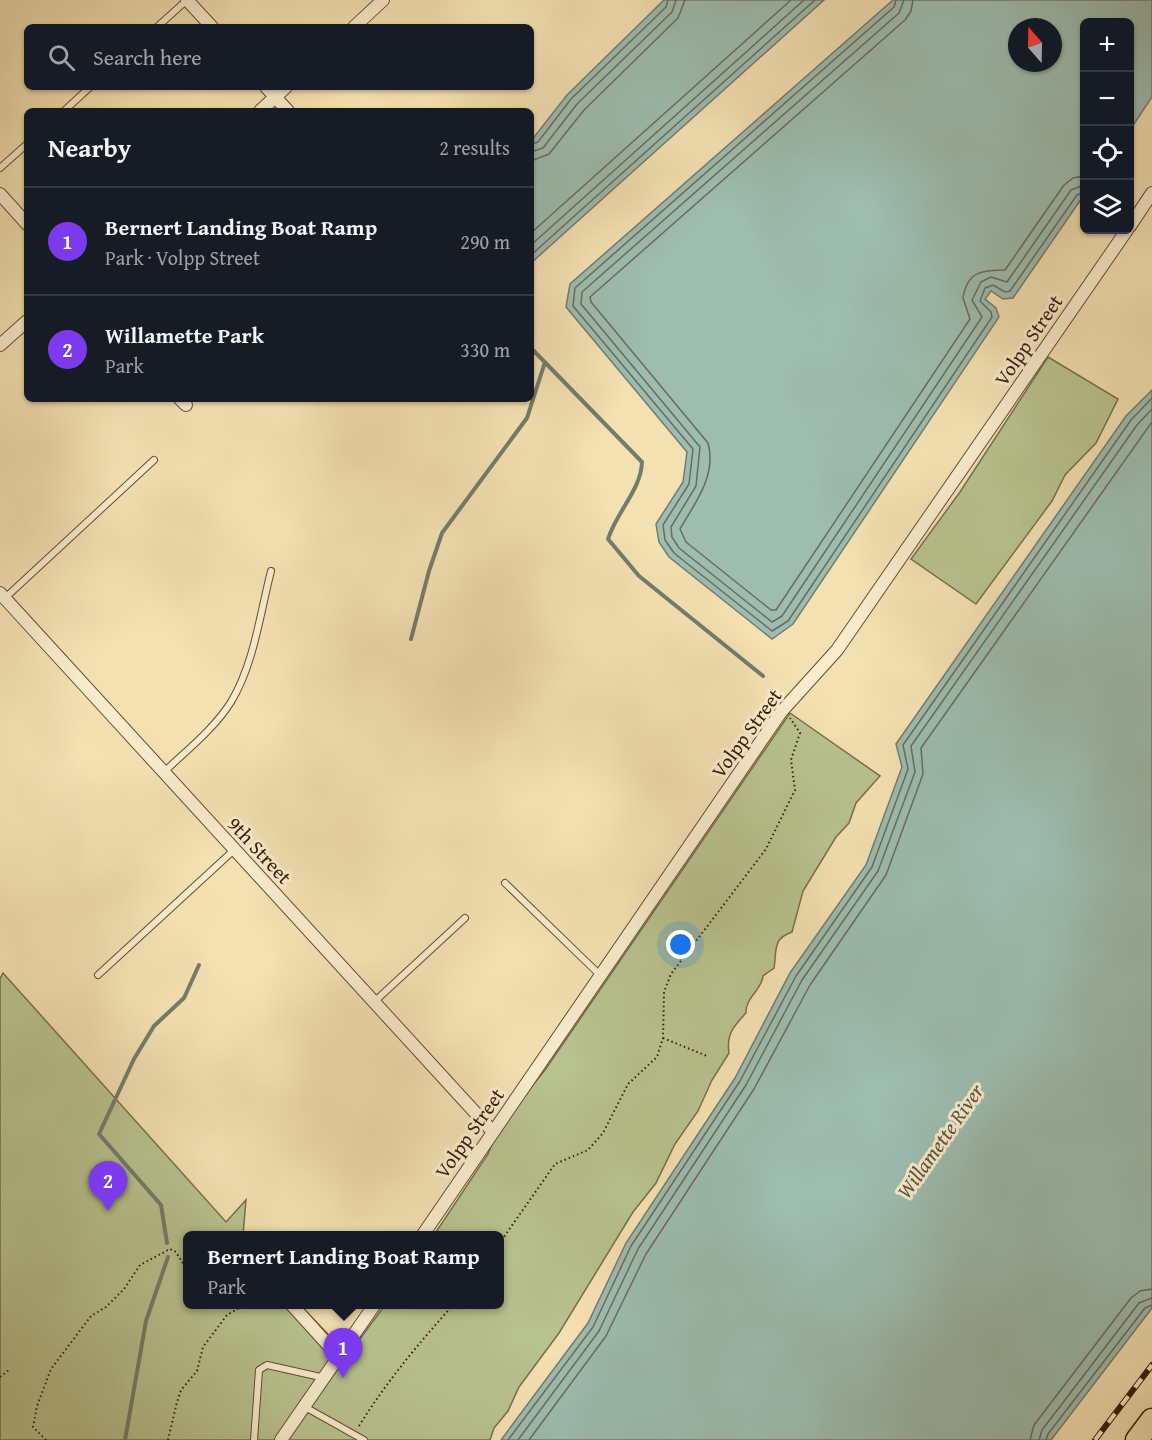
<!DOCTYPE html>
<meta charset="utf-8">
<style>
body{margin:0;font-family:"Gentium Book Plus",serif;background:#242831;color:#f1f3f6}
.controls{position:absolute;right:18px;top:18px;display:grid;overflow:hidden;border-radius:9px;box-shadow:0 2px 4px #0004}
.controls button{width:54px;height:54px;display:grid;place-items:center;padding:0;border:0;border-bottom:2px solid #363941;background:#171b24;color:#f1f3f6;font:30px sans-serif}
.compass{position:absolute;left:1008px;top:18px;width:54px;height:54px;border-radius:50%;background:#171b24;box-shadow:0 2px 4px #0004;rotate:340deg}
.you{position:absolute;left:681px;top:945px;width:21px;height:21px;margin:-15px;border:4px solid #fff;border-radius:50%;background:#1a73e8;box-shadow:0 0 0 9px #1a73e833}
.badge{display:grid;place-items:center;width:39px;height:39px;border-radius:50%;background:#7c3aed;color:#fff;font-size:20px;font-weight:700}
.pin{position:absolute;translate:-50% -50px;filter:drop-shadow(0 2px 3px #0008)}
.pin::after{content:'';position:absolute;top:32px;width:21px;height:18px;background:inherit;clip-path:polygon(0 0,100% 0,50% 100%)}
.popup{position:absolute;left:183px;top:1231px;width:321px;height:78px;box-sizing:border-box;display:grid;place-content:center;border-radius:9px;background:#171b24;filter:drop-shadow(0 2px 4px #0005);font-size:20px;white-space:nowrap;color:#9ea1a6}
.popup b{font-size:22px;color:#f1f3f6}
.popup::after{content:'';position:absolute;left:50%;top:100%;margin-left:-12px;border:12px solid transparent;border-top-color:#171b24}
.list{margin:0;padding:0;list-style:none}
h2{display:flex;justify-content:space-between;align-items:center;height:78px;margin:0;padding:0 24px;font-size:26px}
h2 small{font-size:20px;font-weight:400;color:#9ea1a6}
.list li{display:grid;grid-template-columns:39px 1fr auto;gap:18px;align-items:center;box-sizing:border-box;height:108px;padding:0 24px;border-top:2px solid #363941}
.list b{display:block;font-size:22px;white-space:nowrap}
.list p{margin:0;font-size:20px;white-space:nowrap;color:#9ea1a6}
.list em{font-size:20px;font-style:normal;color:#9ea1a6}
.icon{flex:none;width:33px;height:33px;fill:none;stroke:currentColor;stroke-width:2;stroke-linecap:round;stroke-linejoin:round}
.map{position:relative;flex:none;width:1152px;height:1440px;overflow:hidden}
.search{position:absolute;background:#171b24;box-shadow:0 2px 4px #0004;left:24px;top:24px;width:510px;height:66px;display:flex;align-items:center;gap:15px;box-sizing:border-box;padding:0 21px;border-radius:9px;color:#9ea1a6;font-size:22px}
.panel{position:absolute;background:#171b24;box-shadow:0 2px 4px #0004;left:24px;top:108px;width:510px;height:294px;border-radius:9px}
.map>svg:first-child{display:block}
.green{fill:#b8c38f;stroke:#796e4a;stroke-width:1.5}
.water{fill:#9cbdb0;stroke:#757b6c;stroke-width:1.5;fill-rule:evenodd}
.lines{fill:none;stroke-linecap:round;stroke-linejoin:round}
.shore{stroke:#6b6b5b;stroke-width:1.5}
.stream{stroke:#757b6c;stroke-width:4}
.lane-casing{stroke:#684b31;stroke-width:8}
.street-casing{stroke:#684b31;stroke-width:14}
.highway-casing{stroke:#3a1906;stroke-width:25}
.path{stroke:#3a1906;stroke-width:2;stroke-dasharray:1.5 3;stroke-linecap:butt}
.lane{stroke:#f8eccd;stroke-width:6}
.street{stroke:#f8eccd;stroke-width:12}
.highway{stroke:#f4e1b2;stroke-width:22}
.rail-casing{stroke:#3a1906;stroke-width:6}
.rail{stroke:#f8eccd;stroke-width:4;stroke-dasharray:11;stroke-linecap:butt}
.labels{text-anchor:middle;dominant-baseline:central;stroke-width:6;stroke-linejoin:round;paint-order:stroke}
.street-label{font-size:20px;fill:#3a1906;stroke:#f8eccd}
.water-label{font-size:21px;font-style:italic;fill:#5c5242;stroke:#f8eccd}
</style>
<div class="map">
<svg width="1152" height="1440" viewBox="0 0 1152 1440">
<rect width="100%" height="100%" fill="#f4e1b2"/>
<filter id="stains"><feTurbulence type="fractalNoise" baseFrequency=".00333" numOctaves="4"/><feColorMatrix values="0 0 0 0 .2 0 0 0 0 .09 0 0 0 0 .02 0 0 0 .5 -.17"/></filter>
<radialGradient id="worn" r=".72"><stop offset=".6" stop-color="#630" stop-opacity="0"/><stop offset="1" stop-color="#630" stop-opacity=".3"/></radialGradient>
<path class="green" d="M1048 357 1118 399 1096 443 1065 475 1052 501 976 604 911 559 960 492Z
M790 713 880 776 856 803 849 823 836 837 803 891 792 932C772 939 777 950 774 968L763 976C762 990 745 998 746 1013 734 1026 726 1034 729 1053L712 1080 698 1111 675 1144 656 1183 633 1212 559 1333 519 1387 508 1411 494 1428 490 1440H0V979L3 973 226 1222 246 1200 243 1235 187 1236V1304L300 1305 348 1355 385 1305 499 1304V1236L434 1235 488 1154 499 1127 545 1070Z"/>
<path class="water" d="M664 0H824L531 263V141L567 95Z
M893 0H1152V97L1130 130V22H1084V195L1013 298 1003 299 991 291 985 299 996 308 999 317 793 624 772 639 669 557 659 542 656 524 683 482 687 452 566 307 570 284ZM1017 27H1053V63H1017Z
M1152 390V1308L1051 1440H501L588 1323 626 1243 735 1078 790 973 866 865 902 767 896 744 1126 416Z"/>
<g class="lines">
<path class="shore" d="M896 0 894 7 575 288 573 306 693 449 689 484 663 525 665 540 674 553 772 631 788 621 992 317 991 312 980 301 985 288 993 285 1005 292 1010 291 1077 195 1084 192
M904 0 899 13 582 292 581 304 700 447 696 486 671 527 672 537 679 548 772 622 782 616 982 317 972 300 981 282 991 277 1007 282 1071 190 1084 185
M913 0 911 11 905 20 590 297 591 302 708 443C717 475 695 503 680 529L686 542 771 610H776L970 319 963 298C967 271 983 270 1005 270L1064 185 1073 178 1084 176
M531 144 538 142 571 99 666 7 668 0
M531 152 543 148 577 104 672 12 676 0
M531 161 549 154 584 110 678 18 685 0
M531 233 791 0
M531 245 804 0
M531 255 815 0
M508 1440 593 1327 631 1246 740 1081 796 976 872 867 908 769 903 745 1131 420 1152 398
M518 1440 599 1331 638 1249 746 1085 802 980 878 871 915 772 911 746 1137 425 1152 409
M529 1440 606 1336 646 1254 754 1089 810 985 886 875 923 774 921 748 1152 422
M1030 1440 1034 1425 1131 1298 1140 1291 1152 1289
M1039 1440 1042 1430 1139 1303 1152 1298
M1046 1440 1048 1434 1145 1308 1152 1305"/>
<path class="stream" d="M531 348 642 462C641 490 617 511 608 539L639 576 763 676
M411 639 429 571 442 533 527 418 545 362
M167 1243 161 1205 99 1134 134 1059 154 1026 184 998 199 965
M125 1440 146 1321 168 1257"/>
<defs>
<path id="lane" d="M157 27 187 0
M64 111 90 87
M0 168 27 144
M5 598 154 460
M164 772C187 750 214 729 231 702 254 664 260 614 271 571
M505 883 601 976
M98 975 234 850
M374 1002 465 918
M305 1407 364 1440
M254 1440 259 1370 267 1365 325 1378"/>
<path id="street" d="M187 0 212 27
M354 27 383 0
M266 87 288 111
M260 111 286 87
M0 194 27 224
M1130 226 1152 193
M0 345 27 321
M180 399 186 405
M0 593 493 1132
M422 1236 781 712 837 650 1127 230
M291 1304 339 1357
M281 1440 375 1304"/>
<path id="highway" d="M1137 1440 1152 1420"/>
</defs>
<use href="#lane" class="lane-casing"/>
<use href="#street" class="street-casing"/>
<use href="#highway" class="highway-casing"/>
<path class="path" d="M663 1038 707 1056
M499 1244 555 1164 588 1150 603 1133 628 1084 657 1057 663 1038 664 992 671 974 766 849 795 790 791 760 800 733 790 718
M0 1377 10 1369
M359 1426C387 1381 419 1343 454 1304
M46 1440 33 1427 37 1406 51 1369 91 1316 106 1307 124 1289 140 1265 170 1249 176 1252 187 1270
M168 1440 177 1402 181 1390 197 1371 203 1347 227 1315 246 1304"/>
<use href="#lane" class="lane"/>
<use href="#street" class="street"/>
<use href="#highway" class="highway"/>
<defs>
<path id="rail" d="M1095 1440 1152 1365"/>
</defs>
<use href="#rail" class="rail-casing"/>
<use href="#rail" class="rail"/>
</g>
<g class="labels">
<g class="street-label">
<text transform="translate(1028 340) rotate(-56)">Volpp Street</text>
<text transform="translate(746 733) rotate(-54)">Volpp Street</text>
<text transform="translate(260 850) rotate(47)">9th Street</text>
<text transform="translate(469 1133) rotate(-55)">Volpp Street</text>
</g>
<g class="water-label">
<text transform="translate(940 1141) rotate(-55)">Willamette River</text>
</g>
</g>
<rect width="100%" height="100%" filter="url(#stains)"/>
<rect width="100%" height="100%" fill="url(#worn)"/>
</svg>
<div class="controls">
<button>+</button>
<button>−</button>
<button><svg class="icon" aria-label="locate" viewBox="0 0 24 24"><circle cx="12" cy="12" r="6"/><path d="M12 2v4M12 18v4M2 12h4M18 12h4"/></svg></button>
<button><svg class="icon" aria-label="layers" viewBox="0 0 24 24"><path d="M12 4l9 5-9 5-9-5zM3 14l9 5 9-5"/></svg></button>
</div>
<svg class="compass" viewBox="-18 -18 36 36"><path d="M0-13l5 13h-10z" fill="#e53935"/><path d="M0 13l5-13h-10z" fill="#9ea1a6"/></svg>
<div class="you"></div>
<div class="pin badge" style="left:343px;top:1378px">1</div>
<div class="popup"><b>Bernert Landing Boat Ramp</b>Park</div>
<div class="pin badge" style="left:108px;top:1211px">2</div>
<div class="search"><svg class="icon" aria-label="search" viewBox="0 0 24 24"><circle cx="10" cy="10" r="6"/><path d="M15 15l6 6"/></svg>Search here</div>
<section class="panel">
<h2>Nearby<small>2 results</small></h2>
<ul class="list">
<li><span class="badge">1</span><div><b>Bernert Landing Boat Ramp</b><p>Park · Volpp Street</p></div><em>290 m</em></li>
<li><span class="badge">2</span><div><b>Willamette Park</b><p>Park</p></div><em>330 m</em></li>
</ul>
</section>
</div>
